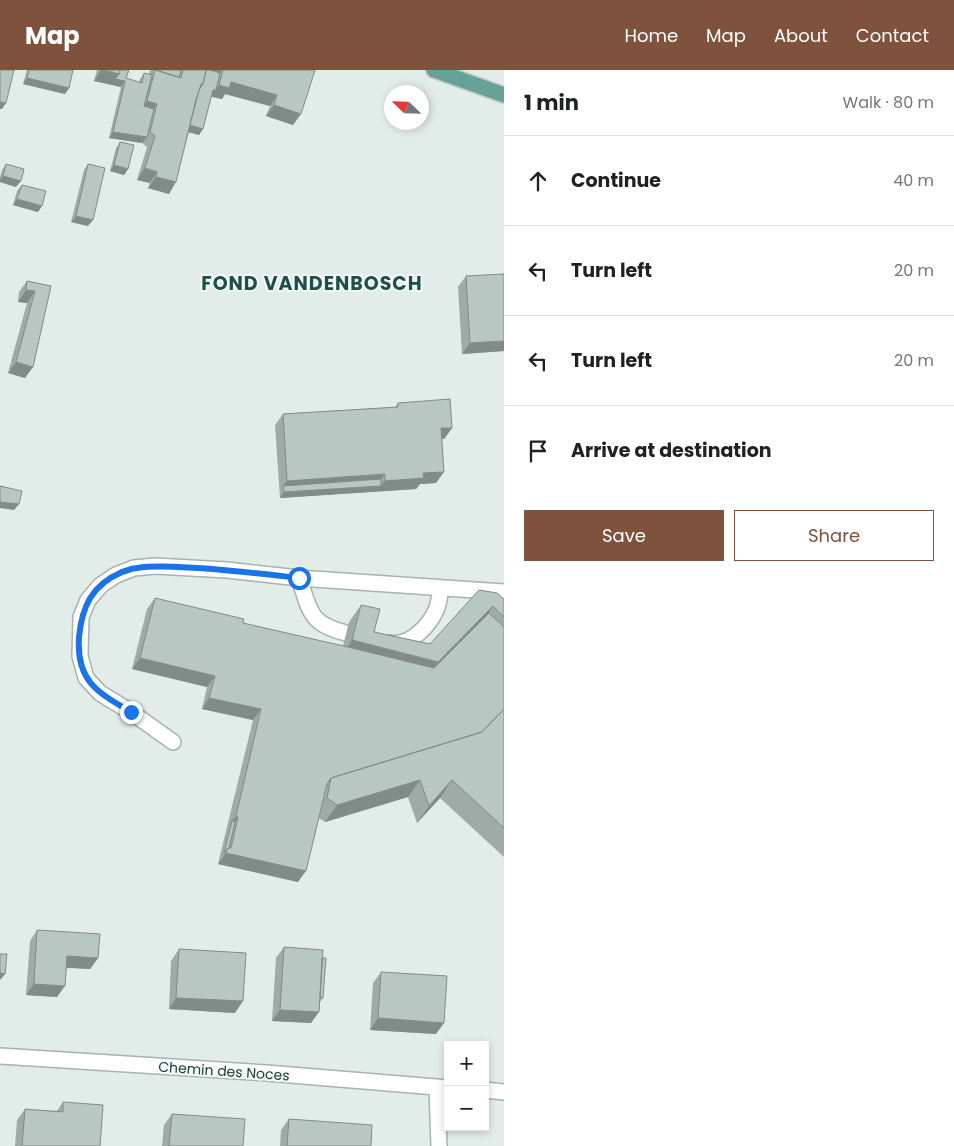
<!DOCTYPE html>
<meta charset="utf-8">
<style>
body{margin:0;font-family:Poppins,sans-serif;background:#f2f2f2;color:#202124}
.controls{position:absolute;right:15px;bottom:15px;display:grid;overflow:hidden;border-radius:0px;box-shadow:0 2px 8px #0003}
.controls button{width:45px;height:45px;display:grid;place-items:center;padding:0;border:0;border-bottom:1px solid #e0e0e0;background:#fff;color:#202124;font:25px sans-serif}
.compass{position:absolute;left:384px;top:15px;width:45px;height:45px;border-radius:50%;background:#fff;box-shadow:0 2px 8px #0003;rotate:293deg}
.stop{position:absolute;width:15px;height:15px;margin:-11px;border:4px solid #1a73e8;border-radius:50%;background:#fff}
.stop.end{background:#1a73e8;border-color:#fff;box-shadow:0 1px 5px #0008}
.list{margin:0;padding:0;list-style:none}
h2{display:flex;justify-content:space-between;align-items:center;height:65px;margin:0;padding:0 20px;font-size:21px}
h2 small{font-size:16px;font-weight:400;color:#757577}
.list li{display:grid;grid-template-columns:32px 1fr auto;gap:15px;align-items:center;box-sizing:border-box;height:90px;padding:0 20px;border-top:1px solid #e0e0e0}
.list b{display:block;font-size:19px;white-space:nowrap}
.list em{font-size:16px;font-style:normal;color:#757577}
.actions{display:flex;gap:10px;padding:15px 20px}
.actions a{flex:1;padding:11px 0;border:1px solid #7e523d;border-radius:0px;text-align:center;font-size:18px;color:#7e523d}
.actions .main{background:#7e523d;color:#fff}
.icon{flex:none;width:28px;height:28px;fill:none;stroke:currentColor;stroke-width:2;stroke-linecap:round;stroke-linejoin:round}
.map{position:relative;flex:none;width:504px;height:1076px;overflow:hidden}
header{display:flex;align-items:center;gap:30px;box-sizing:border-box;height:70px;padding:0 25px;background:#7e523d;color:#fff}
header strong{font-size:24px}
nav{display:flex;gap:28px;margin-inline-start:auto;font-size:18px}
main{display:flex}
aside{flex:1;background:#fff}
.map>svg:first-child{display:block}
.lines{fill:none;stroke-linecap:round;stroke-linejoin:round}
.lane-casing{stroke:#a5b4b1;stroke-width:18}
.street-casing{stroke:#a5b4b1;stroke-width:18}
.primary-casing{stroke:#c1c9c8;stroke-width:18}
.lane{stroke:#fff;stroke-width:15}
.street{stroke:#fff;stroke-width:15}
.primary{stroke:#67a299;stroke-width:15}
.wall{fill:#9eaba7}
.shaded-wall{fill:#818b88}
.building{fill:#b8c7c2;stroke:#818b88}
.route{stroke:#1a73e8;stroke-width:6}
.labels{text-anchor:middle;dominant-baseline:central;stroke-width:4;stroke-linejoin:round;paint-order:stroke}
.street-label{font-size:14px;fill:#223e39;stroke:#f3f9f7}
.district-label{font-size:19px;font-weight:bold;letter-spacing:1px;fill:#1e5049;stroke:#f3f9f7}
</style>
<header>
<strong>Map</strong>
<nav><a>Home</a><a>Map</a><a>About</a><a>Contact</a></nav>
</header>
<main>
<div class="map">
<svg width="504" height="1076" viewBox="0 0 504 1076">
<rect width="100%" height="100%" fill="#e2ece9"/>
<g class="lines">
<defs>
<path id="lane" d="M299 508C310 541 309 554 346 563
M390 573C410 577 430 555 437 538 439 532 440 524 441 518
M173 672 131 642 100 623 86 608 80 586 81 547 88 530 101 515 116 505 134 498 155 496 227 500 299 508 504 522"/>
<path id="street" d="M0 986 267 1003 448 1018
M437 1018 439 1076
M485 1020 504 1022"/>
<path id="primary" d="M434 0 504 25"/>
</defs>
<use href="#lane" class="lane-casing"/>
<use href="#street" class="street-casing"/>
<use href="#primary" class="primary-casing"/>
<use href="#lane" class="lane"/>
<use href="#street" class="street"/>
<use href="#primary" class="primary"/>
</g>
<path class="wall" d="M27 0H73L69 18 65 24 23 14Z
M97 0H129L126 8 139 12 140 9 144 3 149 4 150 0H315L293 55 266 46 270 36 225 24 222 29 211 26 199 65 189 62 169 124 148 118 150 113 137 110 147 77 142 73 109 68 121 17 94 11Z
M120 72 128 99 124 105 110 101 116 78Z
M6 94 16 117 0 112V107L2 100Z
M88 94V156L71 152 84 100Z
M22 115 38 142 13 135 17 121Z
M466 206 504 281 462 284 458 217Z
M27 211 51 216 25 308 8 303 27 233 18 232 19 222Z
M398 333 452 358 444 369H441L436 413 420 414 416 419 280 428 275 355 283 344 395 337Z
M155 528 243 553 343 576 349 552 361 535 374 562 430 574 504 529V787L440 728 417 753 408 727 325 752 319 748 298 812 218 794 253 650 202 639 207 617 132 599 147 539Z
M37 860 98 888 90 899 67 898 57 927 26 925 30 871Z
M284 877 322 888 323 928 319 933 311 953 272 951 276 888Z
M179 879 235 943 169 939 171 891Z
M381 902 436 964 370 960 373 913Z
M63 1032 100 1076H15L17 1050 25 1039 57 1041Z
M172 1044 243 1076H162L164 1055Z
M289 1049 371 1076H280L281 1060Z"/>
<path class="shaded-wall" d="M101 0 119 4 125 11 121 17 94 11Z
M204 0H222L216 9Z
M27 8 69 18 65 24 23 14Z
M231 12 277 25 270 36 225 24 222 29 208 26 213 20H216L219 15Z
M147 31 157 34 150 45 139 42Z
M0 32 6 33 2 39H0Z
M274 35 301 44 293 55 266 46Z
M188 55 203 59 199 65 184 61Z
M113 62 147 67 142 73 109 68Z
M114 95 128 99 124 105 110 101Z
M145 98 157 102 150 113 137 110Z
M3 106 21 111 16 117 0 112V110Z
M156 107 176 112 169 124 148 118Z
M17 129 42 136 38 142 13 135Z
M76 146 93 150 88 156 71 152Z
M26 220 35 221 27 233 18 232Z
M504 271V281L462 284 470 273Z
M16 292 33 297 25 308 8 303Z
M441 358H452L444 369H433Z
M444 402 436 413 420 414 416 419 280 428 284 422 283 416 287 411 385 404 377 415 381 416 385 411 423 403Z
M0 432 19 434 14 440 0 438Z
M493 536 481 554 426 609 340 588 352 570 438 592Z
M140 588 215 606 207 617 132 599Z
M209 628 261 639 253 650 202 639Z
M420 710 408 727 325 752 337 735Z
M452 710 440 728 417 753 429 736Z
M236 746 238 747 231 758 232 751Z
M226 783 306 801 298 812 218 794Z
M67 886 98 888 90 899 60 897Z
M0 903 5 904 0 910Z
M34 914 65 916 57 927 26 925Z
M176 928 243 931 235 943 169 939Z
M280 940 319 942 311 953 272 951Z
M378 948 444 953 436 964 370 960Z"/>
<path class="building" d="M0 0H14L6 33 0 32Z
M29 0H73L69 18 27 8Z
M104 0H120L119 4Z
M120 0H129L126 8 142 13 144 3 152 5 144 36 154 39 147 67 113 62 125 12V11L115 9 119 4Z
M155 0 181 8 183 0H206L203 14H201L196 30 176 112 156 107 157 102 145 98 155 66 150 62 157 34 147 31Z
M156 0H181L179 7Z
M206 0H210L220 3 216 20H213L203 59 190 55 199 20 203 14Z
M223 0H315L301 44 274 35 277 25 231 12 229 18 219 15Z
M120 72 134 75 128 99 114 95Z
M6 94 24 99 21 111 3 106Z
M88 94 105 98 93 150 76 146Z
M22 115 46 121 42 136 17 129Z
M504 204V271L470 273 466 206Z
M27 211 51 216 33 297 16 292 35 221 26 220Z
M450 329 452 358H441L444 402 423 403 424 408 385 411V404L287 411 283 344 398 337V333Z
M381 409V416L284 422 283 416Z
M0 416 22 421 19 434 0 432Z
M479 520 497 523 504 529V547L493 536 438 592 352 570 361 535 380 539 374 562 430 574Z
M155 528 244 549 243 553 348 577 434 598 489 543 504 557V639L482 662 331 708 327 714 306 801 226 783 228 778H231L238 747 236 746 261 639 209 628 215 606 140 588Z
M504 639V758L452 710 429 736 420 710 337 735 327 728 331 708 482 662Z
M232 751 235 752 229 778H228L224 783Z
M37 860 100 864 98 888 67 886 65 916 34 914Z
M284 877 323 880 319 942 280 940Z
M179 879 246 883 243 931 176 928Z
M0 884H7L5 904 0 903Z
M322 888H326L323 928 320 927Z
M381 902 447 906 444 953 378 948Z
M63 1032 103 1035 100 1076H22L25 1039 63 1042Z
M172 1044 245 1049 243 1076H169Z
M289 1049 372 1055 371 1076H287Z"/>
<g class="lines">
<path class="route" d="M131 642C97 622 76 611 79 567 82 536 92 515 122 502 127 501 132 498 137 498 157 495 177 497 197 498 231 500 265 504 299 508"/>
</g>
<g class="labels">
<g class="street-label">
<text transform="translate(224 1001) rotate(4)">Chemin des Noces</text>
</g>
<g class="district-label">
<text x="312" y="213">FOND VANDENBOSCH</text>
</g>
</g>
</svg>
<div class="controls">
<button>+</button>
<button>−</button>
</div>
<svg class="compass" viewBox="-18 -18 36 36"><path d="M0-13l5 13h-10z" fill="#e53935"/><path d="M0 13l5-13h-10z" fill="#757577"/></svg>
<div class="stop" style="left:299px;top:508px"></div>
<div class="stop end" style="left:131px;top:642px"></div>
</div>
<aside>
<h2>1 min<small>Walk · 80 m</small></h2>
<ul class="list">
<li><svg class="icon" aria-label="ahead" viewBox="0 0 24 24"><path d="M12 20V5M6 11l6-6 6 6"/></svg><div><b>Continue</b></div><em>40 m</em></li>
<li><svg class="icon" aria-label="left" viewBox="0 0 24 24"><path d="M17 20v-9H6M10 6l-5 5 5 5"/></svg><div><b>Turn left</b></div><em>20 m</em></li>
<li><svg class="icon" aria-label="left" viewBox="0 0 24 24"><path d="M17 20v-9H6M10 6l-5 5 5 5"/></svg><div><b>Turn left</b></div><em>20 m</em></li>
<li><svg class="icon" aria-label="arrive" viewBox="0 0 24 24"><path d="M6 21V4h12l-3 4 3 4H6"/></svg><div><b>Arrive at destination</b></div></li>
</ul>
<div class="actions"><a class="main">Save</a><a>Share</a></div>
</aside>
</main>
